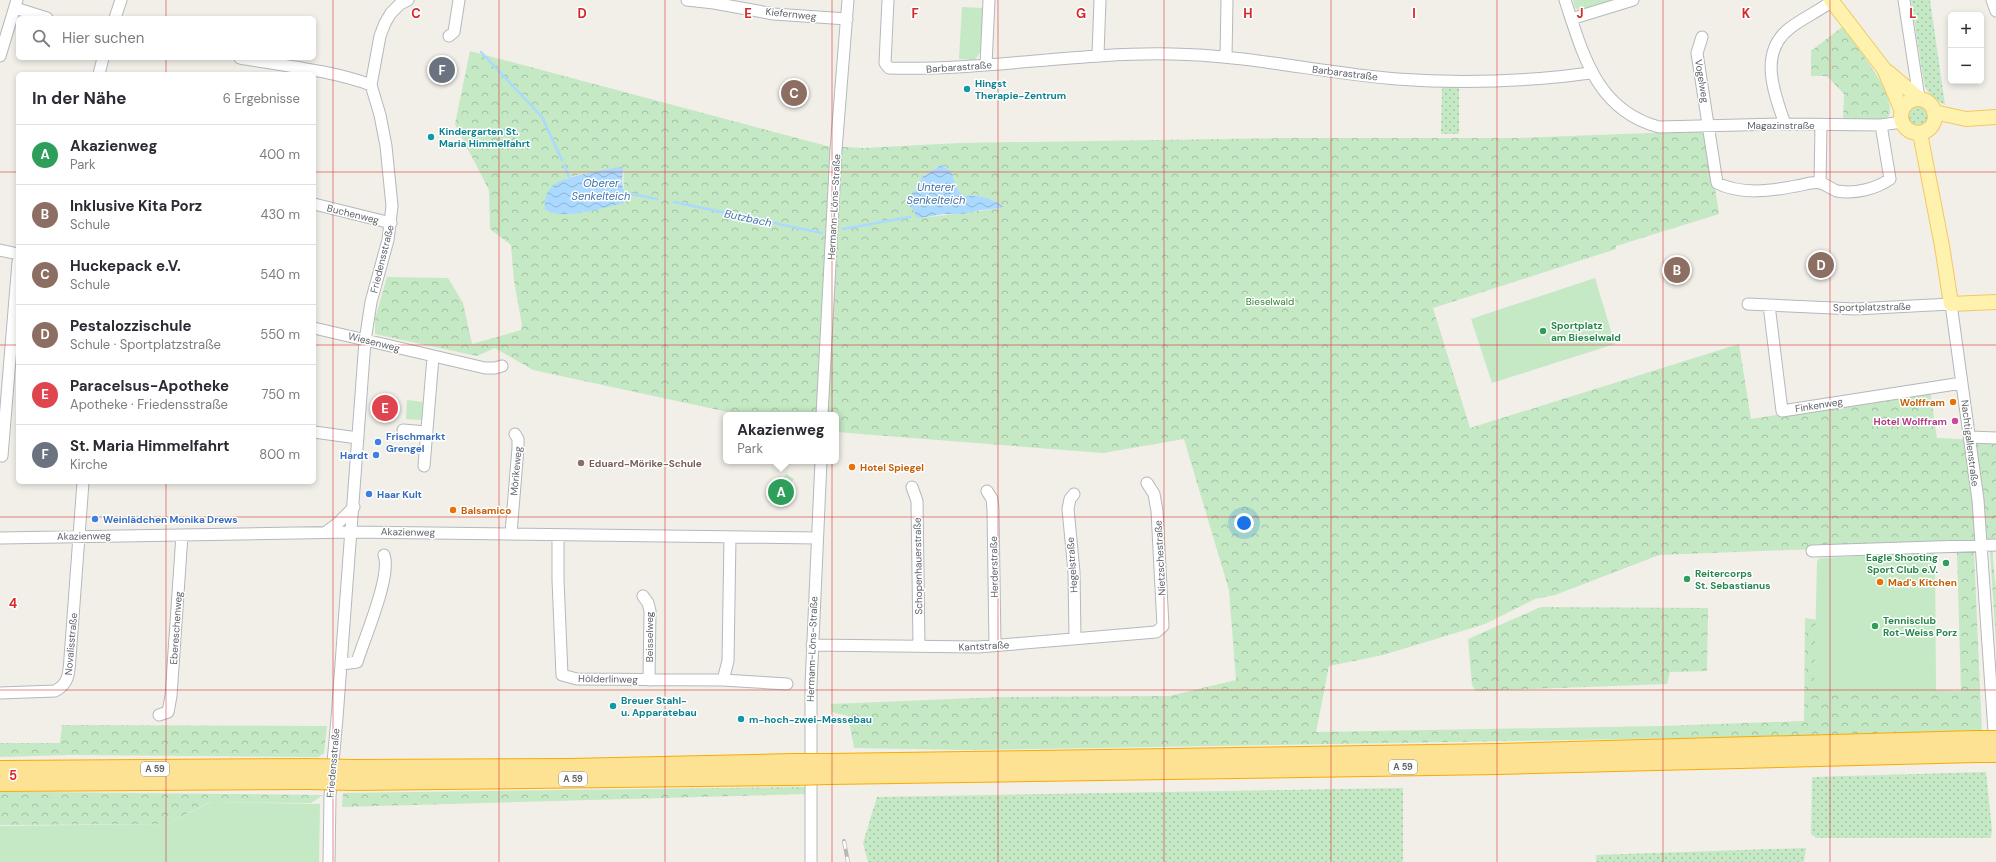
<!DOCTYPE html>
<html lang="de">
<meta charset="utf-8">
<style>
body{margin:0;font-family:"DM Sans",sans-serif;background:#f2f2f3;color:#2b2b33}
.controls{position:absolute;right:12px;top:12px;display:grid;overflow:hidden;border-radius:6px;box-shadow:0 2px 6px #0003}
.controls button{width:36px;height:36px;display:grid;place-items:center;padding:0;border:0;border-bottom:1px solid #e1e1e2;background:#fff;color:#2b2b33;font:20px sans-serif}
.you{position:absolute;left:1244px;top:523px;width:14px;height:14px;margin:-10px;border:3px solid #fff;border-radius:50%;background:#1a73e8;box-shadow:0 0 0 6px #1a73e833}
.badge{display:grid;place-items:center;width:26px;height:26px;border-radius:50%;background:#2563eb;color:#fff;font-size:13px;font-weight:700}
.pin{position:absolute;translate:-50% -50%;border:2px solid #fff;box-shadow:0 1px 4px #0006}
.popup{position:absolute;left:723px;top:412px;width:116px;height:52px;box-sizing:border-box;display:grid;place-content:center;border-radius:6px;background:#fff;filter:drop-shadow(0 1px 3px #0005);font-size:13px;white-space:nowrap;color:#7c7c81}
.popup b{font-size:15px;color:#2b2b33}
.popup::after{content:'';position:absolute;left:50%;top:100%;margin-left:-8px;border:8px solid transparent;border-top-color:#fff}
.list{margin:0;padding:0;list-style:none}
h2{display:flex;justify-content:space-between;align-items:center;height:52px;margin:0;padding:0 16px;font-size:17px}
h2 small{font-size:13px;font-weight:400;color:#7c7c81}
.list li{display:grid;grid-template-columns:26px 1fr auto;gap:12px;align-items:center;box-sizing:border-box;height:60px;padding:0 16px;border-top:1px solid #e1e1e2}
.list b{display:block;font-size:15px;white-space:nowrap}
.list p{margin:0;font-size:13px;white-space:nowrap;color:#7c7c81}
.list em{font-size:13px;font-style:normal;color:#7c7c81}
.icon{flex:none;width:22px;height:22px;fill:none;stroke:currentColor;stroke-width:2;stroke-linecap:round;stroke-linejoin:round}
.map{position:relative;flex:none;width:1996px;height:862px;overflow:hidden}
.search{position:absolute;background:#fff;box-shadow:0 2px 6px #0003;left:16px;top:16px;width:300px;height:44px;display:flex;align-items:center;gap:10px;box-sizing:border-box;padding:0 14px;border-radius:6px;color:#7c7c81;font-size:15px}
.panel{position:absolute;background:#fff;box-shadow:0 2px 6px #0003;left:16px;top:72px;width:300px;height:412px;border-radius:6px}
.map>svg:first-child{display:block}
.grass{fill:url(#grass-dots)}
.forest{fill:url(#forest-crowns);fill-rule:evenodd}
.green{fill:#c5e8c5}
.water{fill:url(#water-waves)}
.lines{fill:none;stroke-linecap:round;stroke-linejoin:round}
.stream{stroke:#aadaff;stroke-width:2.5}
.minor-casing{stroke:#b5b8bc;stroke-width:13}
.major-casing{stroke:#f2c960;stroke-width:16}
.highway-casing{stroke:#f9ab00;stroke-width:18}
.minor{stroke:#fff;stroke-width:11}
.major{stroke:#fff2af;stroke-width:14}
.highway{stroke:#fde293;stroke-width:16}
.rail-casing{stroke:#b6b7b8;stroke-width:4}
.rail{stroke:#fff;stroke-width:2.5;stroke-dasharray:8;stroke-linecap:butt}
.highway-bridge-casing{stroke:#f9ab00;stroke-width:18;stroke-linecap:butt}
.highway-bridge{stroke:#fde293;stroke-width:16}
.grid{fill:none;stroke:#d62828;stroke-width:1;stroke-opacity:0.55}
.culture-dot{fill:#0f9aa8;stroke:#fff;stroke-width:1.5}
.leisure-dot{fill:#2e9e5b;stroke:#fff;stroke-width:1.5}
.food-dot{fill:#e8710a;stroke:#fff;stroke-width:1.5}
.hotel-dot{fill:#d1479c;stroke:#fff;stroke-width:1.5}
.shop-dot{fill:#3f7fe0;stroke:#fff;stroke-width:1.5}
.education-dot{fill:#8d6e63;stroke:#fff;stroke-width:1.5}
.labels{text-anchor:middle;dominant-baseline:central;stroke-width:3;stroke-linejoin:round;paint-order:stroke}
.shield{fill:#fff;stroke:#8f9295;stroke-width:1}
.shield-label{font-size:9px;font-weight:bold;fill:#5f6368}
.street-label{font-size:10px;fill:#5f6368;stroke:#fff}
.culture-label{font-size:10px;font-weight:bold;fill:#0d838f;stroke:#fff;text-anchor:start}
.park-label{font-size:10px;fill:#348238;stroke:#fff}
.leisure-label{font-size:10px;font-weight:bold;fill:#27864d;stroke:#fff;text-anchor:start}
.food-label{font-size:10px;font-weight:bold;fill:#c56008;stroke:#fff;text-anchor:start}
.hotel-label{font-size:10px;font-weight:bold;fill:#b23c85;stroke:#fff;text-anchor:end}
.shop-label{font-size:10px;font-weight:bold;fill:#366cbe;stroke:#fff;text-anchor:start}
.education-label{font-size:10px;font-weight:bold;fill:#785e54;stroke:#fff;text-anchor:start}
.water-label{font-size:11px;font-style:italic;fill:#4174aa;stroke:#fff}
.grid-label{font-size:13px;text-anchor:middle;font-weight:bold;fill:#d62828;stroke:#fff;stroke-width:3;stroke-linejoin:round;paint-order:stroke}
</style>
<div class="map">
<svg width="1996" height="862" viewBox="0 0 1996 862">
<defs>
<pattern id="grass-dots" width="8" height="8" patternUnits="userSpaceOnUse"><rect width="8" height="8" fill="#c5e8c5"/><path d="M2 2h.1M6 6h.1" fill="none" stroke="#a3c0a4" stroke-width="1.8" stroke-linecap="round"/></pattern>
<pattern id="forest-crowns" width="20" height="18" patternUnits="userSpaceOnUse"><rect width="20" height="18" fill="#c5e8c5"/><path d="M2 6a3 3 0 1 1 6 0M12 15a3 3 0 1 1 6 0" fill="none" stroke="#a3c0a4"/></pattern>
<pattern id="water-waves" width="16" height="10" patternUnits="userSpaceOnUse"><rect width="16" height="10" fill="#aadaff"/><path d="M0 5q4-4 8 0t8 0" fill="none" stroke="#8eb4d2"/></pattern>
</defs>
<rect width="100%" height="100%" fill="#f1efe8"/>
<path class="grass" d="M1911 0H1930L1945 105C1934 99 1928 95 1924 83Z
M1442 87H1459V134H1441Z
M1908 116a10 10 0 1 1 20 0a10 10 0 1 1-20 0Z
M1986 772 1992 830 1991 837 1989 838H1816L1811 834 1812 777Z
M1403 788V862H868L863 843 877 797Z
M1806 848 1804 862H1596V855Z"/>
<path class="forest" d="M1842 27C1854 42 1900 99 1888 117L1884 119H1843L1844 94 1827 76H1811V51Z
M470 51 827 146 864 148 960 143 1285 138H1517L1702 131 1707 135 1719 214 1616 246V249L1433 308 1470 428 1739 344 1751 419 1930 391 1937 438 1996 441V542L1659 555 1555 595 1535 599 1485 624 1383 655 1329 666 1316 732 1662 726 1804 721 1805 618 1818 620 1932 690 1961 691 1957 551 1974 552 1982 733 972 750 854 748 848 716 832 712 831 704 1000 697 1169 696 1236 680 1229 590 1184 439 1103 453 836 432V415H742L533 370 495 348 477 356 375 334V319L387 277 448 278 463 303 472 344 521 330 522 325 514 281 511 245 490 229 489 190 455 124ZM941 165 951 171C955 181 955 189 964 196 977 194 992 198 1003 206L1002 208 921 218 916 214 909 201 922 177ZM613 168 624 172C622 183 626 192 624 203L545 209V200L569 177Z
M1992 549 1996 590V645L1990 550Z
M1541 607 1708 608 1707 671 1670 672 1667 684 1476 691 1472 685 1468 639Z
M62 725 327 726 324 753 319 757 69 755 0 757V743H60Z
M805 787V794L342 807 343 793Z
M0 792H31L323 795 311 803 210 802 167 824 0 825Z"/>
<path class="green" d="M1573 0H1612L1579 10 1575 8Z
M962 7 983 8 981 51 975 60 959 59Z
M1595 278 1615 344 1492 383 1471 319Z
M407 400 423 402 422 420 406 419Z
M786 474 794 479 786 489V500L781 507 774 505 776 481 780 483Z
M1935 552 1936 695H1819L1814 690 1817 561 1820 558Z
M211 802 320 804 319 862H0V826L167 824Z"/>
<path class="water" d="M941 165 951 171C955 181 955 189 964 196 978 194 991 198 1003 206L1002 208 981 210 962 214H943L921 218 916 216 913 209 908 205 909 201 922 177Z
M622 167C624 172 622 175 622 180 622 190 627 190 624 203 605 207 559 222 545 209 544 200 547 189 555 184 565 177 609 168 622 167Z"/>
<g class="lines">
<path class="stream" d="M481 52 542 117 562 160
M564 165 569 177
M626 193 657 199
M674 202 822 233
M843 229 910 217"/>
<defs>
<path id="minor" d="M687 0 714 3 774 14 847 19
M888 0 885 63 889 68C983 71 1077 52 1172 54 1247 55 1322 73 1397 79 1450 83 1504 82 1556 77 1568 76 1580 74 1592 73
M1565 0C1583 54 1596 110 1659 127L1785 124 1881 125 1902 122
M1904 0 1919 98
M1992 0 1996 11
M15 8 47 18
M115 18 121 0
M1571 19 1633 0
M449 36 454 32 459 0
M1702 37 1697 53 1717 183C1741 195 1771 191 1796 186 1803 185 1814 181 1820 183 1826 184 1831 189 1837 191 1855 194 1876 189 1890 179L1881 125
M1098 54 1100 0
M0 56 17 0
M1226 57 1227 0
M240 58C284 66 330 70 371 85
M986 65 989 0
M99 74 103 58
M1785 124C1774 93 1758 52 1790 28 1803 18 1819 11 1832 1
M1820 183 1821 125
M314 204 391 223
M0 250 18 254
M1748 304 1855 309 1951 304 1978 500 1995 746
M1769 305 1782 411 1962 383
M314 328 485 368H495L502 366
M822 415 836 150 848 0
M403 430 427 432
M314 432 358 438
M1970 437 1996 438
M2 456 18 262
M424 466 433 357
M912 487 917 501 919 646
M987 491 992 499 993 509 995 645
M1074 494 1070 499 1068 509 1074 572 1075 638
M326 532 337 524 354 507
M511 533 518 448V439L515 434
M558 535V580L562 675 577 679 723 680 787 684
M0 538 352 532 817 538
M1812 551 1996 545
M643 596 648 603 650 611 649 680
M812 645 978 647 1156 632 1163 626 1157 511 1154 494 1147 483
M342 664 357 662C364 639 392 575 384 555
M723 680 728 661 730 537
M0 693 55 691C69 684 69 673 70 658L83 482
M159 715 168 712 171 696 182 535
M329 862 330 796 337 718 365 341 371 302 388 240 392 206 386 146 380 115 371 85 380 36 385 23 391 13 400 4 408 0
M811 862V685L821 461"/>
<path id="major" d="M1831 0 1884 69 1902 111
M1888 72 1916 96 1925 101
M1901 116a17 17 0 1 1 34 0a17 17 0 1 1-34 0Z
M1934 112 1966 119 1996 117
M1920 133 1942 246 1951 304 1996 302"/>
<path id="highway" d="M829 762 1498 752 1976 739
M353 768 569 767 793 762
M0 769 310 767
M828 776 1499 766 1977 754
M353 782 793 777
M0 783 309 781"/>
</defs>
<use href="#minor" class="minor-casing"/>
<use href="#major" class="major-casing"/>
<use href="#highway" class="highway-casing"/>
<use href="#minor" class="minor"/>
<use href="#major" class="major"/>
<use href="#highway" class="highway"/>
<defs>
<path id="rail" d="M844 841 848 862"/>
</defs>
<use href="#rail" class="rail-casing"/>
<use href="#rail" class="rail"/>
<defs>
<path id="highway-bridge" d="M1976 739H1996
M1977 754H1996
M793 762H829
M310 767 353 768
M793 777 828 776
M309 781 353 782"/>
</defs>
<use href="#highway-bridge" class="highway-bridge-casing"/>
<use href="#highway-bridge" class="highway-bridge"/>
</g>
<path class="grid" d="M166 0V18M333 0V862M499 0V862M665 0V862M832 0V862M998 0V862M1164 0V862M1331 0V862M1497 0V862M1663 0V862M1830 0V862M166 58V74M0 172H18M314 172H1996M0 345H18M314 345H1996M166 482V862M0 517H1996M0 690H1996"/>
<g class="culture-dot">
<circle cx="967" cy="89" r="4"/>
<circle cx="431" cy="137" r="4"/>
<circle cx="613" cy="706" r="4"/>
<circle cx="741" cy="719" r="4"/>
</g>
<g class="leisure-dot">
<circle cx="1543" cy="331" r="4"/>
<circle cx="1946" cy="563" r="4"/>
<circle cx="1687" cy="579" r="4"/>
<circle cx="1875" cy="626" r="4"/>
</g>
<g class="food-dot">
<circle cx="1953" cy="402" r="4"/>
<circle cx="852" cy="467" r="4"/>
<circle cx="453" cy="510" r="4"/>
<circle cx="1880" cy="582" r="4"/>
</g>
<circle class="hotel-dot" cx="1955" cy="421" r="4"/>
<g class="shop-dot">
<circle cx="378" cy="442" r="4"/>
<circle cx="376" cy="455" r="4"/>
<circle cx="369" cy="494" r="4"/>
<circle cx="95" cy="519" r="4"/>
</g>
<circle class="education-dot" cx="581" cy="463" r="4"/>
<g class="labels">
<g class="shield">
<rect x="1389" y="760" width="28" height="14" rx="3"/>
<rect x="141" y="762" width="28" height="14" rx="3"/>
<rect x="559" y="772" width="28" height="14" rx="3"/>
</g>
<g class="shield-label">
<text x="1403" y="767">A 59</text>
<text x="155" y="769">A 59</text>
<text x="573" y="779">A 59</text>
</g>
<g class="street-label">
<text transform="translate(791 14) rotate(6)">Kiefernweg</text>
<text transform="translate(959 67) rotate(-4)">Barbarastraße</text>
<text transform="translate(1345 73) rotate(7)">Barbarastraße</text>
<text transform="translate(1702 81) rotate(81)">Vogelweg</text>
<text x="1781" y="125">Magazinstraße</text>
<text transform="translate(834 207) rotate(-87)">Hermann-Löns-Straße</text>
<text transform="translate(353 214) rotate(14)">Buchenweg</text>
<text transform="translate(382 259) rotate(-76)">Friedensstraße</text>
<text transform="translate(1872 307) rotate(-1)">Sportplatzstraße</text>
<text transform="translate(374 342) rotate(14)">Wiesenweg</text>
<text transform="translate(1819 405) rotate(-9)">Finkenweg</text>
<text transform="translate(1970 443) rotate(83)">Nachtigallenstraße</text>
<text transform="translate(516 471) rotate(-85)">Mörikeweg</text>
<text transform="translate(408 532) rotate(1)">Akazienweg</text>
<text transform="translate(84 536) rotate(-1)">Akazienweg</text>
<text transform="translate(1160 558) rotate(-93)">Nietzschestraße</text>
<text transform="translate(1072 565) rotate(-94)">Hegelstraße</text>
<text transform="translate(918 566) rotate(-91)">Schopenhauerstraße</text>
<text transform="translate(994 567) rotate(-91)">Herderstraße</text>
<text transform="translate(176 628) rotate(-86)">Ebereschenweg</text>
<text transform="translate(649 637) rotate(-90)">Beisselweg</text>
<text transform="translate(71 644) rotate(-85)">Novalisstraße</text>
<text transform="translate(984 646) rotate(-3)">Kantstraße</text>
<text transform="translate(812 649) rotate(-88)">Hermann-Löns-Straße</text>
<text transform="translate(608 679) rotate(1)">Hölderlinweg</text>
<text transform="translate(333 763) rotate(-85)">Friedensstraße</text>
</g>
<g class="culture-label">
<text x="975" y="83">Hingst<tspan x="975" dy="12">Therapie-Zentrum</tspan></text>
<text x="439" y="131">Kindergarten St.<tspan x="439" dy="12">Maria Himmelfahrt</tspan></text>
<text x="621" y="700">Breuer Stahl-<tspan x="621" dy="12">u. Apparatebau</tspan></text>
<text x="749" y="719">m-hoch-zwei-Messebau</text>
</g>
<g class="park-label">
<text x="1270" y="301">Bieselwald</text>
</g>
<g class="leisure-label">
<text x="1551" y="325">Sportplatz<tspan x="1551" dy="12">am Bieselwald</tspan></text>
<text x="1938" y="557" text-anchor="end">Eagle Shooting<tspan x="1938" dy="12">Sport Club e.V.</tspan></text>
<text x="1695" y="573">Reitercorps<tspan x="1695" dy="12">St. Sebastianus</tspan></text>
<text x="1883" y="620">Tennisclub<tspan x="1883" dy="12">Rot-Weiss Porz</tspan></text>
</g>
<g class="food-label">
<text x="1945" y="402" text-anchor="end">Wolffram</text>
<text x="860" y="467">Hotel Spiegel</text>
<text x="461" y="510">Balsamico</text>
<text x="1888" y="582">Mad's Kitchen</text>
</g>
<g class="hotel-label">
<text x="1947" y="421">Hotel Wolffram</text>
</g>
<g class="shop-label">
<text x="386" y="436">Frischmarkt<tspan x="386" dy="12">Grengel</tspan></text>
<text x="368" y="455" text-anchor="end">Hardt</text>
<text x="377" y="494">Haar Kult</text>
<text x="103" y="519">Weinlädchen Monika Drews</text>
</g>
<g class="education-label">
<text x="589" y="463">Eduard-Mörike-Schule</text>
</g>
<g class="water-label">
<text x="601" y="183">Oberer<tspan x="601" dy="13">Senkelteich</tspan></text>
<text x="936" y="187">Unterer<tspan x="936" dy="13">Senkelteich</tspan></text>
<text transform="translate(748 218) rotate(12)">Butzbach</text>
</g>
</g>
<g class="grid-label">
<text x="416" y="18">C</text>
<text x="582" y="18">D</text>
<text x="748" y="18">E</text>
<text x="915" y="18">F</text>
<text x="1081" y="18">G</text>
<text x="1248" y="18">H</text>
<text x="1414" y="18">I</text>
<text x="1580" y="18">J</text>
<text x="1746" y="18">K</text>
<text x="1913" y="18">L</text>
<text x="13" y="608">4</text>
<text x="13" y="780">5</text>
</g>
</svg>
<div class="controls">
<button>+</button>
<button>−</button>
</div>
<div class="you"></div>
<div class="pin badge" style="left:781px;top:492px;background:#2e9e5b">A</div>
<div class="popup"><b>Akazienweg</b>Park</div>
<div class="pin badge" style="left:1677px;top:270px;background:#8d6e63">B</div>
<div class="pin badge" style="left:794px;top:93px;background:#8d6e63">C</div>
<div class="pin badge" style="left:1821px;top:265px;background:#8d6e63">D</div>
<div class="pin badge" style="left:385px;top:408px;background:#e0444e">E</div>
<div class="pin badge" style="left:442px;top:70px;background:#6b7280">F</div>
<div class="search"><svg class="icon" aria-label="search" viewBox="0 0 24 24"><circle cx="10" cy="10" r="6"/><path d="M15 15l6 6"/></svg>Hier suchen</div>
<section class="panel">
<h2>In der Nähe<small>6 Ergebnisse</small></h2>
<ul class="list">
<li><span class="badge" style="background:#2e9e5b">A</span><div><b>Akazienweg</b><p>Park</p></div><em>400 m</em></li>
<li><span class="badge" style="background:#8d6e63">B</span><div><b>Inklusive Kita Porz</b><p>Schule</p></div><em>430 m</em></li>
<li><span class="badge" style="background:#8d6e63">C</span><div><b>Huckepack e.V.</b><p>Schule</p></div><em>540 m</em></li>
<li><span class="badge" style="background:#8d6e63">D</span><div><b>Pestalozzischule</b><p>Schule · Sportplatzstraße</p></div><em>550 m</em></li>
<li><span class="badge" style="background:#e0444e">E</span><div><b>Paracelsus-Apotheke</b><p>Apotheke · Friedensstraße</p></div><em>750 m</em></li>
<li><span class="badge" style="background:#6b7280">F</span><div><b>St. Maria Himmelfahrt</b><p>Kirche</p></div><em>800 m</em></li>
</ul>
</section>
</div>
